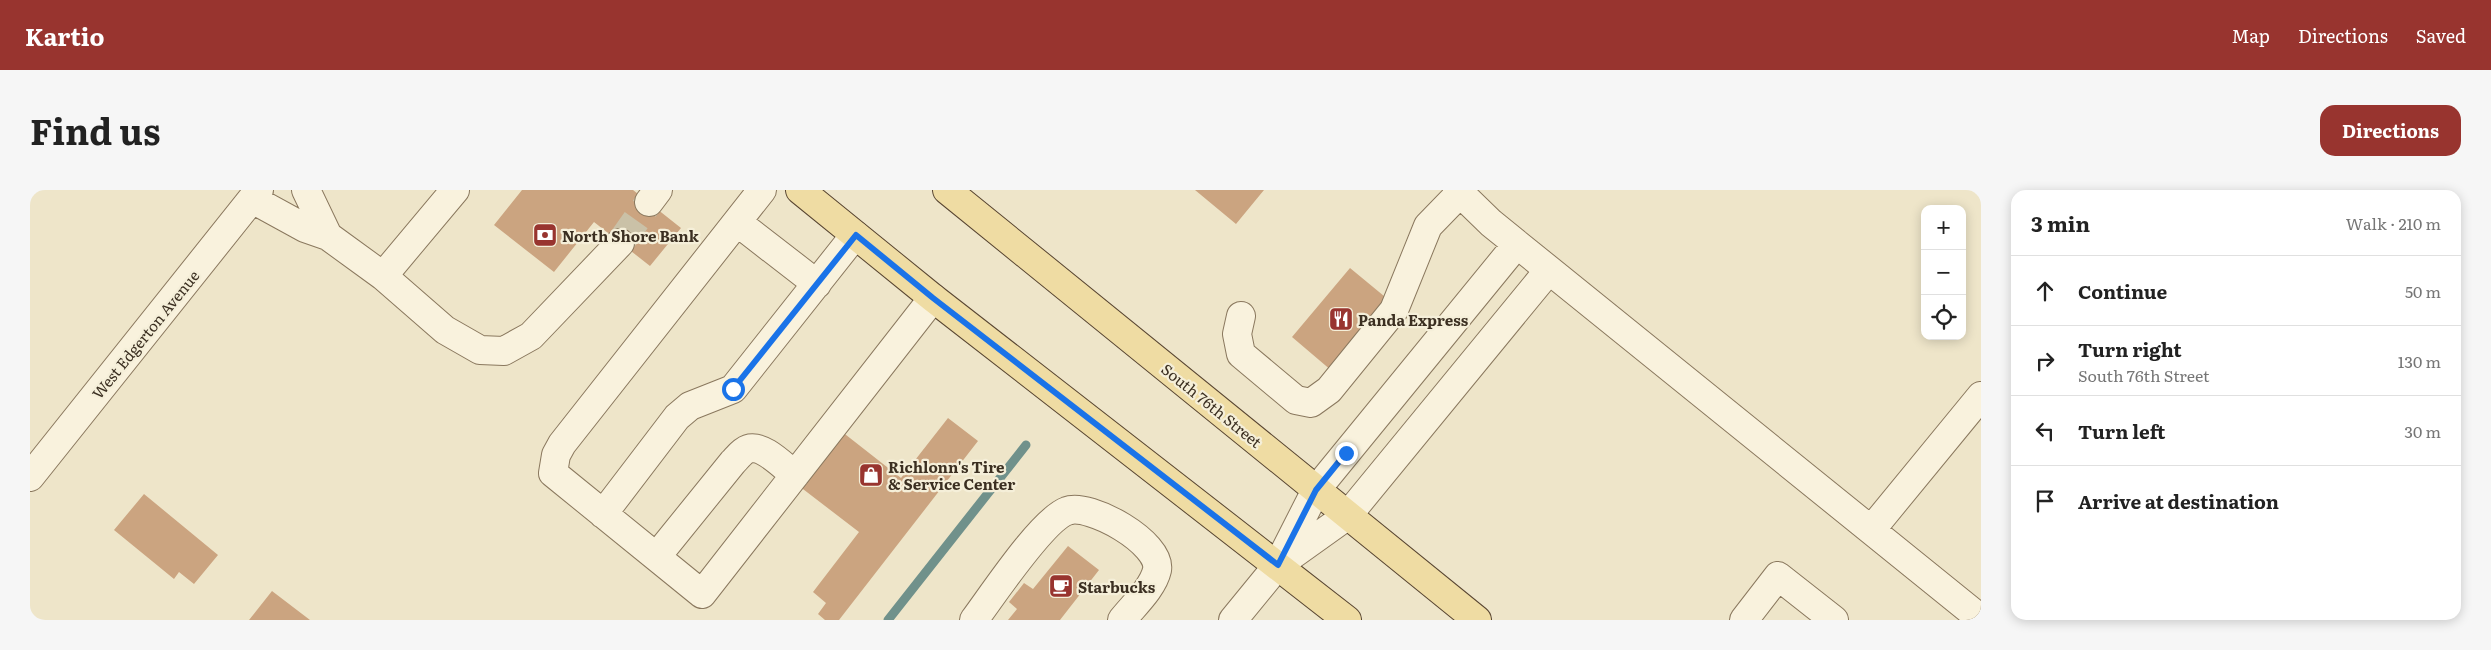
<!DOCTYPE html>
<meta charset="utf-8">
<style>
body{margin:0;font-family:Literata,serif;background:#f6f6f6;color:#222}
.controls{position:absolute;right:15px;top:15px;display:grid;overflow:hidden;border-radius:10px;box-shadow:0 2px 12px #0003}
.controls button{width:45px;height:45px;display:grid;place-items:center;padding:0;border:0;border-bottom:1px solid #e0e0e0;background:#fff;color:#222;font:25px sans-serif}
.stop{position:absolute;width:15px;height:15px;margin:-11px;border:4px solid #1a73e8;border-radius:50%;background:#fff}
.stop.end{background:#1a73e8;border-color:#fff;box-shadow:0 1px 5px #0008}
.list{margin:0;padding:0;list-style:none}
h2{display:flex;justify-content:space-between;align-items:center;height:65px;margin:0;padding:0 20px;font-size:21px}
h2 small{font-size:16px;font-weight:400;color:#767676}
.list li{display:grid;grid-template-columns:32px 1fr auto;gap:15px;align-items:center;box-sizing:border-box;height:70px;padding:0 20px;border-top:1px solid #e0e0e0}
.list b{display:block;font-size:19px;white-space:nowrap}
.list p{margin:0;font-size:16px;white-space:nowrap;color:#767676}
.list em{font-size:16px;font-style:normal;color:#767676}
.icon{flex:none;width:28px;height:28px;fill:none;stroke:currentColor;stroke-width:2;stroke-linecap:round;stroke-linejoin:round}
.map{position:relative;flex:none;width:1951px;height:430px;overflow:hidden;border-radius:15px}
header{display:flex;align-items:center;gap:30px;box-sizing:border-box;height:70px;padding:0 25px;background:#98342f;color:#fff}
header strong{font-size:24px}
nav{display:flex;gap:28px;margin-inline-start:auto;font-size:18px}
.intro{display:flex;align-items:center;justify-content:space-between;box-sizing:border-box;height:120px;padding:0 30px}
h1{margin:0;font-size:35px}
.button{padding:12px 22px;border-radius:15px;background:#98342f;color:#fff;font-size:18px;font-weight:700}
main{display:flex;gap:30px;padding:0 30px}
aside{flex:1;background:#fff;border-radius:15px;box-shadow:0 2px 12px #0003}
.map>svg:first-child{display:block}
.lines{fill:none;stroke-linecap:round;stroke-linejoin:round}
.stream{stroke:#70918b;stroke-width:9}
.building{fill:#cba480}
.minor-tunnel{stroke:#cac1a7;stroke-width:28;stroke-dasharray:28 14;stroke-linecap:butt}
.minor-casing{stroke:#8a785e;stroke-width:30}
.major-casing{stroke:#594632;stroke-width:30}
.minor{stroke:#f9f2dd;stroke-width:28}
.major{stroke:#efdca3;stroke-width:28}
.route{stroke:#1a73e8;stroke-width:6}
.labels{text-anchor:middle;dominant-baseline:central;stroke-width:4.5;stroke-linejoin:round;paint-order:stroke}
.poi-label{font-size:15px;font-weight:bold;fill:#3b2f21;stroke:#f5efd9;text-anchor:start}
.street-label{font-size:15px;fill:#3b2f21;stroke:#f5efd9}
</style>
<header>
<strong>Kartio</strong>
<nav><a>Map</a><a>Directions</a><a>Saved</a></nav>
</header>
<div class="intro"><h1>Find us</h1><a class="button">Directions</a></div>
<main>
<div class="map">
<svg width="1951" height="430" viewBox="0 0 1951 430">
<rect width="100%" height="100%" fill="#eee5c9"/>
<g class="lines">
<path class="stream" d="M858 430 996 255"/>
</g>
<path class="building" d="M492 0H603L651 38 620 76 564 32 524 82 464 35Z
M1165 0H1234L1206 34Z
M1320 78 1360 111 1302 181 1262 147Z
M918 228 948 251 809 430H795L788 424 796 413 783 402 829 342 769 296 811 241 871 288Z
M114 304 188 365 164 394 149 382 144 389 84 340Z
M1038 356 1069 380 1030 430H978L987 419 979 412 994 393 1003 399Z
M242 401 280 430H219Z"/>
<g class="lines">
<path class="minor-tunnel" d="M590 53 619 12"/>
<defs>
<path id="minor" d="M276 0 298 46
M732 0 532 254 526 265 523 283 672 404 903 108
M1427 0 1461 33 1951 429
M222 9 275 38 298 46 353 86 415 140 450 160 474 161 501 146 590 53
M619 12 628 0
M707 32 787 94
M1487 54 1286 300 1248 375 1318 325 1519 80
M353 86 425 0
M1211 126 1207 144 1211 164 1266 210 1281 213 1299 200 1364 120 1398 36 1430 3
M0 287 229 0
M573 324 647 227 660 216 703 199 825 45
M1841 340 1951 206
M627 366 703 272C707 268 712 261 718 259 733 254 754 277 765 285
M944 430C962 406 1012 330 1037 321 1059 312 1132 353 1127 380 1123 398 1103 416 1092 430
M1203 430 1248 375
M1714 430 1748 386 1804 430"/>
<path id="major" d="M770 0 903 108 1317 430
M917 0 1447 430"/>
</defs>
<use href="#minor" class="minor-casing"/>
<use href="#major" class="major-casing"/>
<use href="#minor" class="minor"/>
<use href="#major" class="major"/>
</g>
<g class="lines">
<path class="route" d="M703 199 826 45 903 108 1248 375 1286 300 1316 263"/>
</g>
<defs>
<symbol id="bank-square" viewBox="-11 -11 22 22"><rect x="-9" y="-9" width="18" height="18" rx="4" fill="#98342f" stroke="#f5efd9"/><path d="M-6-4H6V4H-6ZM0-2.3a2.3 2.3 0 1 0 0 4.6a2.3 2.3 0 1 0 0-4.6Z" fill="#fff"/></symbol>
<symbol id="restaurant-square" viewBox="-11 -11 22 22"><rect x="-9" y="-9" width="18" height="18" rx="4" fill="#98342f" stroke="#f5efd9"/><path d="M-5-6h1v4h1v-4h1v4h1v-4h1v5L-1.5 .5V6h-2V.5L-5-1ZM5-6V6H3V1.5H1.5Q1.5-4 5-6Z" fill="#fff"/></symbol>
<symbol id="shop-square" viewBox="-11 -11 22 22"><rect x="-9" y="-9" width="18" height="18" rx="4" fill="#98342f" stroke="#f5efd9"/><path d="M-5-2.5h2.3a2.7 3.5 0 0 1 5.4 0H5L5.5 6h-11ZM-1.5-2.5h3a1.5 2.3 0 0 0-3 0Z" fill="#fff"/></symbol>
<symbol id="cafe-square" viewBox="-11 -11 22 22"><rect x="-9" y="-9" width="18" height="18" rx="4" fill="#98342f" stroke="#f5efd9"/><path d="M-5.5-4.5H6V0H3Q3 3.5 0 3.5H-2.5Q-5.5 3.5-5.5 0ZM3-3.2v2h1.7v-2ZM-6 4.5H4V6H-6Z" fill="#fff"/></symbol>
</defs>
<g fill-rule="evenodd">
<use href="#bank-square" x="501" y="31" width="28" height="28"/>
<use href="#restaurant-square" x="1297" y="115" width="28" height="28"/>
<use href="#shop-square" x="827" y="271" width="28" height="28"/>
<use href="#cafe-square" x="1017" y="382" width="28" height="28"/>
</g>
<g class="labels">
<g class="poi-label">
<text x="532" y="45">North Shore Bank</text>
<text x="1328" y="129">Panda Express</text>
<text x="858" y="276">Richlonn's Tire<tspan x="858" dy="17">&amp; Service Center</tspan></text>
<text x="1048" y="396">Starbucks</text>
</g>
<g class="street-label">
<text transform="translate(115 144) rotate(-51)">West Edgerton Avenue</text>
<text transform="translate(1182 215) rotate(39)">South 76th Street</text>
</g>
</g>
</svg>
<div class="controls">
<button>+</button>
<button>−</button>
<button><svg class="icon" aria-label="locate" viewBox="0 0 24 24"><circle cx="12" cy="12" r="6"/><path d="M12 2v4M12 18v4M2 12h4M18 12h4"/></svg></button>
</div>
<div class="stop" style="left:703px;top:199px"></div>
<div class="stop end" style="left:1316px;top:263px"></div>
</div>
<aside>
<h2>3 min<small>Walk · 210 m</small></h2>
<ul class="list">
<li><svg class="icon" aria-label="ahead" viewBox="0 0 24 24"><path d="M12 20V5M6 11l6-6 6 6"/></svg><div><b>Continue</b></div><em>50 m</em></li>
<li><svg class="icon" aria-label="right" viewBox="0 0 24 24"><path d="M7 20v-9h11M14 6l5 5-5 5"/></svg><div><b>Turn right</b><p>South 76th Street</p></div><em>130 m</em></li>
<li><svg class="icon" aria-label="left" viewBox="0 0 24 24"><path d="M17 20v-9H6M10 6l-5 5 5 5"/></svg><div><b>Turn left</b></div><em>30 m</em></li>
<li><svg class="icon" aria-label="arrive" viewBox="0 0 24 24"><path d="M6 21V4h12l-3 4 3 4H6"/></svg><div><b>Arrive at destination</b></div></li>
</ul>
</aside>
</main>
